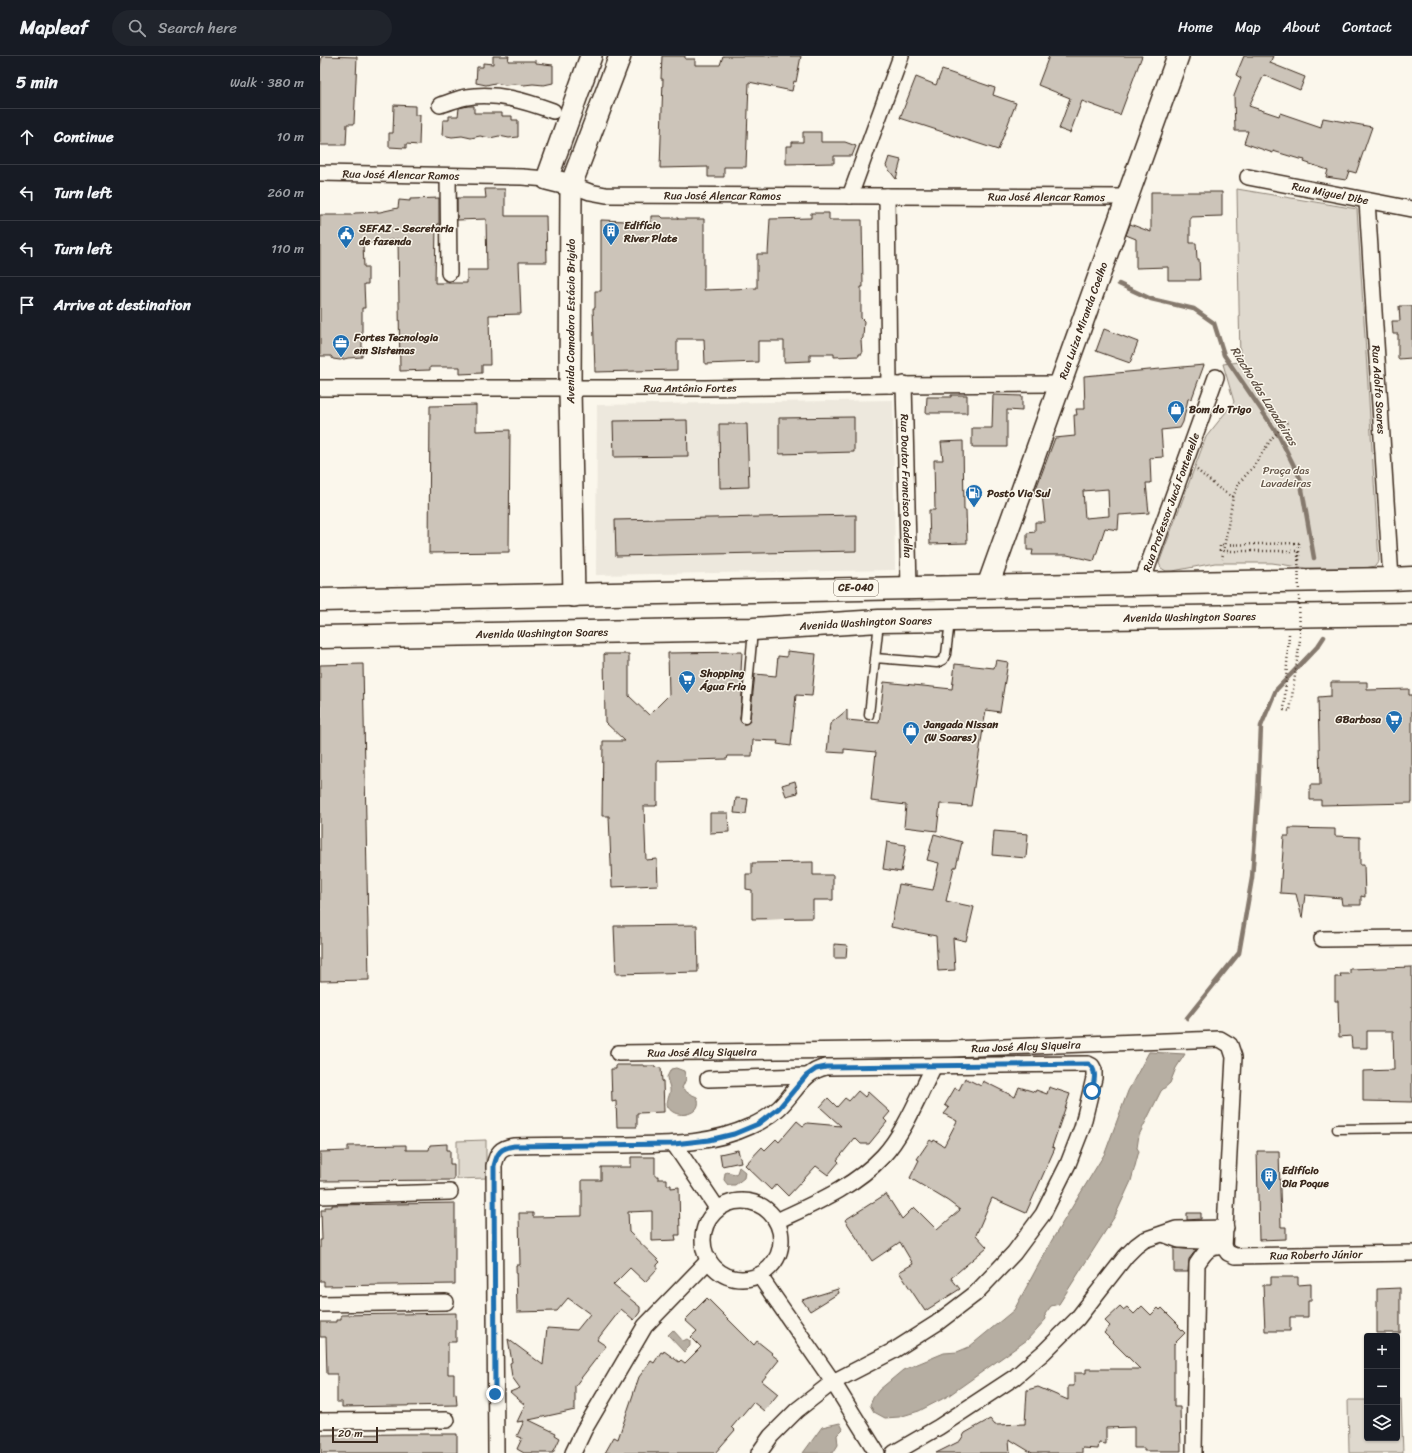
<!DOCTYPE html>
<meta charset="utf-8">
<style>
body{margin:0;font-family:Sriracha,sans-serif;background:#20242c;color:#f1f3f6}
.controls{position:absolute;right:12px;bottom:12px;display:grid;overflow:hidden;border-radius:4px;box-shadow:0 1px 3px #0004}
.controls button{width:36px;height:36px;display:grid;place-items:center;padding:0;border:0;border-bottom:1px solid #363941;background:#171b24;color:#f1f3f6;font:20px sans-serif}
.scale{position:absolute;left:12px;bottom:10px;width:46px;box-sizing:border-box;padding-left:4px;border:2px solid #3b2a1e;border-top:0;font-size:11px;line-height:14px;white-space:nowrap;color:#3b2a1e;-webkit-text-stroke:3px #fbf7ec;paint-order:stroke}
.stop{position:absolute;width:12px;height:12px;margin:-9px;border:3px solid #1f6fb2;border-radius:50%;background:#fff}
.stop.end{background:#1f6fb2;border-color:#fff;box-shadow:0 1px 4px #0008}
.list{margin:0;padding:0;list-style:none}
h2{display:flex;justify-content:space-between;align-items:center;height:52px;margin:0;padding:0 16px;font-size:17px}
h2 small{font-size:13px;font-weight:400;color:#9ea1a6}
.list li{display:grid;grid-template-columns:26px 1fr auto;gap:12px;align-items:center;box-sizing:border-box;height:56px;padding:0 16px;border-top:1px solid #363941}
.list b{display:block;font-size:15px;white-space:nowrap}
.list em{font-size:13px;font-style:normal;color:#9ea1a6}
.icon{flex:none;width:22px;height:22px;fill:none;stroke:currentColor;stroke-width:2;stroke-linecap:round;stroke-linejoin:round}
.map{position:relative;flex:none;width:1092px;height:1397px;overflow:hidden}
header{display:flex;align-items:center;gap:24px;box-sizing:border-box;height:56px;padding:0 20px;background:#171b24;border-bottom:1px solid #363941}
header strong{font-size:19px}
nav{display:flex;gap:22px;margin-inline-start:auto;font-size:14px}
.search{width:280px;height:36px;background:#20242c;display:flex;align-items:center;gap:10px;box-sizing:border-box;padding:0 14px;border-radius:22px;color:#9ea1a6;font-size:15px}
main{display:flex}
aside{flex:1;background:#171b24}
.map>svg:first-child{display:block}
.built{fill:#ede8dd}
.green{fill:#dfd9ce;stroke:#8d8276}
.water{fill:#b6aea2;stroke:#85796d}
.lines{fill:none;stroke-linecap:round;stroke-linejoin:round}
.stream{stroke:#85796d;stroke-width:4.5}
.building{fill:#ccc4b9;stroke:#3b2a1e;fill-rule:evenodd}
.lane-casing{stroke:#3b2a1e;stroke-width:11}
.street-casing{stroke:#3b2a1e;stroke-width:18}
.secondary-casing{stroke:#3b2a1e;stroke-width:24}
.highway-casing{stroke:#3b2a1e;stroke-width:25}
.path{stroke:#3b2a1e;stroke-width:2.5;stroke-dasharray:1 3;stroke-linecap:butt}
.lane{stroke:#fbf7ec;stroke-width:8}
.street{stroke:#fbf7ec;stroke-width:15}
.secondary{stroke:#fbf7ec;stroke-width:21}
.highway{stroke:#fbf7ec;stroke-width:22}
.path-bridge{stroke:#3b2a1e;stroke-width:2.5;stroke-dasharray:1 3;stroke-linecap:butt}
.route{stroke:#1f6fb2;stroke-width:5}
.labels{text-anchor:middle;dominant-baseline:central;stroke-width:3;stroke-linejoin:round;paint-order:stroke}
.shield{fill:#fbf7ec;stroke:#75685c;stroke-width:1}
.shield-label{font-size:10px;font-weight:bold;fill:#3b2a1e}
.street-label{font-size:11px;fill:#3b2a1e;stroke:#fbf7ec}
.poi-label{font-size:11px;font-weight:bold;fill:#3b2a1e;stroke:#fbf7ec;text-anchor:start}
.park-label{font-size:11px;fill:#64564a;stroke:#fbf7ec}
.water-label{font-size:12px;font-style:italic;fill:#605246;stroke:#fbf7ec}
</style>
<header>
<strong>Mapleaf</strong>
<div class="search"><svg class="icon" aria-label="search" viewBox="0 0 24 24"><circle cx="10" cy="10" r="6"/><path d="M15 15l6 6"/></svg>Search here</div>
<nav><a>Home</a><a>Map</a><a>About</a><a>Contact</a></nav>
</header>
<main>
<aside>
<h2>5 min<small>Walk · 380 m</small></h2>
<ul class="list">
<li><svg class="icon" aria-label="ahead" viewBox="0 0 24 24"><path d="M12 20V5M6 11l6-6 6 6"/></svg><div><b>Continue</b></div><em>10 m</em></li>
<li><svg class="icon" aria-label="left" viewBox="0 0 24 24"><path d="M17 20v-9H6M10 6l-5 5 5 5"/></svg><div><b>Turn left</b></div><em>260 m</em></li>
<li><svg class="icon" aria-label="left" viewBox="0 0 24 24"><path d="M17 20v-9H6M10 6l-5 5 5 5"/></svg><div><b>Turn left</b></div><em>110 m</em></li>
<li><svg class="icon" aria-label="arrive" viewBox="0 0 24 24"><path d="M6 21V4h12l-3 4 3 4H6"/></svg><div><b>Arrive at destination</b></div></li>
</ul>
</aside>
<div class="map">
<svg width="1092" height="1397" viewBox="0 0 1092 1397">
<rect width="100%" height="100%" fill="#fbf7ec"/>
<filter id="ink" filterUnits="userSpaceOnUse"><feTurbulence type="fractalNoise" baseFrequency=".025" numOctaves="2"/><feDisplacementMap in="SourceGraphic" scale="8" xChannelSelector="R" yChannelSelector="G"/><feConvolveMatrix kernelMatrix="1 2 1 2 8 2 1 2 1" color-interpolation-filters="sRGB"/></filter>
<g filter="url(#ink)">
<path class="built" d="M573 344 575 514 276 519 277 349Z"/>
<path class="green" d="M917 133 1037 153 1059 505 1055 510 1045 512H986L952 507H895L853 515H846L841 512 839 507 886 381 914 346 903 308 920 306Z
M166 1084V1122L137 1123V1085Z
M1077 1343H1081L1083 1397H1029L1028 1344H1047V1382H1077Z"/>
<path class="water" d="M829 996 865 998 856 1012 850 1027 841 1035 819 1079 817 1092 819 1095 811 1125 795 1160 739 1248 731 1250 725 1258 726 1263 707 1284 628 1340 599 1355 579 1361 565 1362 554 1356 550 1349 553 1342 559 1334 583 1314 624 1297 637 1296 649 1291 694 1254 732 1184 785 1097 808 1035Z
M351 1013 356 1012 364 1015 366 1023 362 1032 368 1037 377 1041C385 1058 356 1065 348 1051 345 1045 351 1039 350 1033 350 1029 347 1025 347 1021Z
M419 1111 425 1116 424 1122 415 1129H408L404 1124 405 1117 407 1116 415 1118 417 1117Z
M353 1274 363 1285 367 1283 370 1285V1290L364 1296 348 1279Z
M520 1367 523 1373 517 1379 518 1389 513 1397H483L502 1371Z"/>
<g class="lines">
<path class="stream" d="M799 228 831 243 874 253 894 267 904 299 959 380 980 422 994 502
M867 962 919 897 932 822 938 741 941 670 956 634 998 590 1004 581"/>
</g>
<path class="building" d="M2 0 37 1 34 68H27L26 89H0V11Z
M173 0H189L188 5H216V7L233 9V27L224 29 213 28 204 29 194 28 185 29 175 27 166 29 156 27 157 11H163V7L173 8Z
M342 0H365V3H375V9H400L403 0H481L476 26 474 25 472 35 429 26 426 111H404V121H388V111L340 112 343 23H341Z
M729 0H822L800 59 762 45 750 77 739 73 750 42 718 29Z
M924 0H953L950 7 985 21 980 34 944 19 929 50 959 60 960 57 1001 71 1003 62 1052 71 1036 117 1029 115 1026 124 1006 121 1008 114 984 106 985 104 976 102 953 95V97L924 87 928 75H915L914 40 921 22 916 19Z
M622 14 675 32 673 39 696 47 678 94 580 62 596 21 616 29Z
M74 49 95 50V59H100L99 89 86 88V92L69 91V77H73Z
M148 50H154V57H182V60H192V64H198V81L189 82 179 80 170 82 160 80 151 82 142 80 132 81 122 79 123 64H129V60H138L139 52Z
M483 76H501V86H525L536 90 532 100H514V107L466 108V90H472V86H483Z
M569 101 581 104 576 123 566 110Z
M165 133H185V160H226L227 206H199L201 258 169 259 170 309H162V317L140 318V311H110V314L80 315 78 183 43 188 44 211H48V228H44L45 252H42V301L28 302 20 304 13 303 11 300H0V159H32L35 157 60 156 78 152 79 144 90 145V143L119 142V168L116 169 115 227H147V214H167L166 163 137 164V142H166Z
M831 136H902V160L870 161V187H876L877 203H879L880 224H848V211L816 212V183L806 179 810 168 831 176Z
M491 157H509V164H542L543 231H541V262L544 265 543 282 541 284 542 298H539V300L514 301V298H490V305L464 306V285H438V306L385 308 384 283H357V314L275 316 273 252H275V235H281V164L331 166V160H341L343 162H358V163H384V234L437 232V198H448L450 163 491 162Z
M1079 250H1092V302L1078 303V278H1073L1072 265H1080Z
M784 273 818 286 810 307 776 295Z
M884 309 872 342 868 343 863 366 860 372 841 374 843 401 830 402 831 427H826L829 457 799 459 798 474 785 472 774 505 747 499H712L713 494H707V477L715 476V466H725L722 438H714L735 382 755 380 754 359H757L756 353H765L764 320ZM788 433 789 460 765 462 763 435Z
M631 339H647V357H606L607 341H631Z
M673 339 702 340V355L687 354V391H652V372H672Z
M156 349V375L190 374 189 496 109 497 110 350Z
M534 361V396L459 398V362Z
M367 364 368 400 294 401 293 365Z
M399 368H427L429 431 400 432Z
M643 385 644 454H646L647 487 610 488 609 454H615L614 404H623L621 386Z
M536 459V495L296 500 295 464Z
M467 595 496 598 492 640 476 639 471 690 457 688 458 685 433 684 432 700H408L407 703 337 705V749H336V750H324L326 804 337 803 338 829 292 831 289 760H282L283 685H305L285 666 284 598H309V640L329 659 349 639 348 597 422 596 421 616H424L420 663 422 667 425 668 429 666 430 663 435 618 456 620 458 600 467 601Z
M676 604 688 606 680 656 666 654 651 750 620 748 617 775 584 771 586 749 551 745 556 696 524 693V697L507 696 510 668 527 654V664L559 667 564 626 632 633 635 608 674 612Z
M43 608 49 924 0 925V609Z
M1011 626H1047V634L1089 633V639H1092V747L1001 749V744H990V729H1000L998 641 1011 640Z
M475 725 478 737 466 740 462 729Z
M416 742 428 743 426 758 414 757Z
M390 757H408L409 776 390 777Z
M969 772 1015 773V780L1040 781V809H1044L1045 841 1041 840V849H1022L1021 842 985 839 982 862 976 838 960 837 964 780H969Z
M674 775 708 778 706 802 672 799Z
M614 778 642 786 636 811H634L626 845 654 851 646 885 633 882 635 914 618 915 616 880 571 871 579 828 613 834 619 807 607 804Z
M567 786 586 789 581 816 563 813Z
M493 806V819H513V844H493V862L432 863V834L426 833V818H432V807Z
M377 869 378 916 296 918 294 870Z
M514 888 527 889 526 902H514Z
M1092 911V1046L1043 1045V1015L1074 1014 1073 975H1047V992H1032L1031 980 1019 981 1018 945H1015V921H1021L1020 918H1030V913Z
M296 1009H324V1010H334V1011L341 1012 342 1025H343L344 1056 317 1057V1071H297L296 1045 292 1046 291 1013H296Z
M645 1022 661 1030 663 1025 695 1041 699 1031 715 1036 716 1034 727 1038 729 1031 750 1038 732 1091 735 1092 706 1157 672 1142 656 1179 667 1191 631 1222 640 1233 605 1255 579 1216 593 1208 580 1186 552 1205 525 1164 566 1138 582 1163 594 1151 617 1174 640 1154 628 1145 590 1122 599 1104 597 1103 610 1084 613 1086 614 1084 624 1090 637 1065 624 1058 629 1052 625 1049 635 1032 639 1034Z
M538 1035 545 1041 548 1036 570 1056 564 1063 567 1066 549 1088H541L535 1082 517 1104 519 1106 508 1119 496 1110 468 1140 456 1128 451 1134 425 1109 442 1091 445 1094 456 1083 459 1086 477 1065 483 1070 487 1067 521 1070 500 1051 508 1042 517 1051 525 1042 529 1045Z
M127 1088V1094H130V1108H134V1124L0 1125V1096H2L28 1095V1090L86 1089V1094H109L110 1089Z
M418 1094 421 1106 402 1110 400 1098Z
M937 1095H959L961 1171H966V1183L939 1184Z
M311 1101H335V1120H338V1123H347V1129H351V1132L359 1131 360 1179H355L356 1184 332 1185V1155L308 1156 309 1176 340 1206 337 1209V1213L325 1226 310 1212 293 1229 320 1251V1256L314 1264 301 1253 277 1284 286 1290 255 1330V1354L209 1364 236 1377 235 1379 240 1382 233 1397H204L197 1393 202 1382 197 1380 204 1365 197 1366 205 1349 190 1336 200 1332 192 1321 190 1307 192 1306 188 1283 223 1309 227 1272 257 1274 270 1258 248 1242 237 1255 197 1256 196 1209H200L199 1157H213V1161L262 1160V1124H281V1111H311Z
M135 1147V1228L4 1230V1225H0V1184H2L1 1154H5V1151H12V1149Z
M867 1157H881V1163L867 1164Z
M854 1192 876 1194 869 1203 868 1216H854Z
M951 1221H978V1229L991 1228V1245H988V1261H970V1275H945L943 1229H951Z
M1080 1232V1277H1057V1233Z
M518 1233 519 1237 490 1255 482 1244Z
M387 1242 434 1289 437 1285 452 1297 451 1298 459 1304 442 1325 458 1338 444 1355 433 1346 412 1371 415 1374 395 1397H285L294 1381 298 1383 319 1321 331 1305 334 1307 341 1296 343 1297 344 1295 359 1306 361 1304 365 1307 381 1291 371 1281 377 1275 365 1264Z
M822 1250 831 1259 838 1252 840 1254 842 1252 859 1269 858 1270 865 1277 854 1288V1351H860L861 1395H824V1392H814V1371L786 1372V1388L779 1387 778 1393 762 1392V1397H712L689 1383 690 1397H616L640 1385 645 1377 670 1363 675 1369 705 1368 707 1334 718 1331 748 1344V1330H754V1317H766V1313H820L784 1277 790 1270 785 1265 800 1251 803 1254 807 1251 814 1258Z
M136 1257V1286H128V1318H134V1338L136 1337 137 1349 22 1351V1346H17V1318H7L6 1281H0V1266H16V1264H21V1259Z
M82 1378H137V1397H1V1379Z"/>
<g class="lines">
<defs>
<path id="lane" d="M555 602 617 607 623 604 626 598 630 565
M549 659 559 566
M425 663 433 574
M1017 1073 1092 1072"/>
<g id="street">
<path d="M120 49C129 47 138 42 147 41 177 36 205 45 233 55"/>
<path id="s1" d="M0 117 202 121 227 123"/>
<path d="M128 120 129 217"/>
<path id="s2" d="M928 121 1092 153"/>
<path id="s3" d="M251 129 270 136 286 139 807 141"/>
<path d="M530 140 581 0"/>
<path d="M567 140 569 329"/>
<path id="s4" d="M1047 145 1071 523"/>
<path id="s5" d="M584 328 589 531"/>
<path id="s6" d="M0 332H385L569 329 740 328"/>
<path id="s7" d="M822 526 896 321"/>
<path d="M1002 883 1092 882"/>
<path id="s8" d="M298 997 631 993 900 983 910 989 914 1001 904 1191"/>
<path d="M388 1023 486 1020"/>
<path d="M354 1088 397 1152"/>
<path d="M0 1140 130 1136"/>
<circle cx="422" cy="1184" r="39"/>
<path d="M457 1165C495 1147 534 1131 563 1100 584 1078 600 1037 614 1010"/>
<path d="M843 1178 859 1184 903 1186"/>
<path id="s9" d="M904 1191 908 1197 915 1200 1092 1197"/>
<path d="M439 1219 513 1326 557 1397"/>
<path d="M0 1248 126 1246"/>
<path d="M0 1365 127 1364"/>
<path d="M176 1397 174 1110C177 1097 180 1092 194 1090 228 1089 263 1089 297 1089 343 1088 388 1090 431 1070 441 1066 451 1059 459 1052 475 1037 483 1016 506 1011L763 1008H768L772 1010 774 1014V1022L762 1072 748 1108 723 1158 694 1197 655 1238 617 1267 573 1295 513 1326 477 1354 451 1380 439 1397"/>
<path d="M253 1397 264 1374 325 1270 389 1204"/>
<path d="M574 1397 619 1371 695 1321 724 1296 757 1263 806 1200 816 1190 824 1184 856 1173 906 1172"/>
<path d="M874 1397 877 1208C885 1196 889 1189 904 1191"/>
</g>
<g id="secondary">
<path d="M251 129 227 123 271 0"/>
<path id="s10" d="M668 529 858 0"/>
<path id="s11" d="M254 540 250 333 251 129 300 0"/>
</g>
<g id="highway">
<path d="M0 544C357 538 714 527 1071 523L1092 522"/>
<path id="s12" d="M0 581 433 573 559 565 1092 558"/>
</g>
</defs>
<use href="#lane" class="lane-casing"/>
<use href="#street" class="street-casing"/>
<use href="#secondary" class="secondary-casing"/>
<use href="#highway" class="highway-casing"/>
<path class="path" d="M877 414 901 434 913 441 902 503
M913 441 919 427 933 411 952 382 967 366
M979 487V507
M969 578 964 654 970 655 980 584"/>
<use href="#lane" class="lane"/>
<use href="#street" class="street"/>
<use href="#secondary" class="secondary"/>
<use href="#highway" class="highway"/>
<path class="path-bridge" d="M979 487 900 489V495H978L980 584"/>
</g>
</g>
<g class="lines" filter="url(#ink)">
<path class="route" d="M175 1338 174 1110C177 1097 180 1092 194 1090L354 1088 389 1084 414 1078 438 1068 459 1052 486 1020 496 1013 506 1011 768 1008C778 1014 774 1025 772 1035"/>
</g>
<defs>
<symbol id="building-pin" viewBox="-11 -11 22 30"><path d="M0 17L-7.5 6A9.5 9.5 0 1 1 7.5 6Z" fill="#1f6fb2" stroke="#fbf7ec"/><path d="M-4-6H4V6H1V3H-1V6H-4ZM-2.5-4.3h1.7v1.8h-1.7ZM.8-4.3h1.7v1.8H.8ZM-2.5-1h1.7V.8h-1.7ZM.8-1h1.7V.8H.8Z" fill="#fff"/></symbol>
<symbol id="civic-pin" viewBox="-11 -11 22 30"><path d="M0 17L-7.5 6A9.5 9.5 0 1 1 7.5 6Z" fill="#1f6fb2" stroke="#fbf7ec"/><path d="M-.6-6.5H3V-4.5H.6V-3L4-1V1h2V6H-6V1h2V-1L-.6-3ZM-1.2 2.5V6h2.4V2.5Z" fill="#fff"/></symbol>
<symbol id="office-pin" viewBox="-11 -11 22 30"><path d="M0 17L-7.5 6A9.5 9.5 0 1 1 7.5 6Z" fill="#1f6fb2" stroke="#fbf7ec"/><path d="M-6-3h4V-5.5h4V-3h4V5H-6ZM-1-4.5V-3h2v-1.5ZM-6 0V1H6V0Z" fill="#fff"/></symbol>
<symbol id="shop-pin" viewBox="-11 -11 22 30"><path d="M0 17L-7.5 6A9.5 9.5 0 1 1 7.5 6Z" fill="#1f6fb2" stroke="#fbf7ec"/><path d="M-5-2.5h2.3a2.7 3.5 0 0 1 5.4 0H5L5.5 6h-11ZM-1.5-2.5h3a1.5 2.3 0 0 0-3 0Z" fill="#fff"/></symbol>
<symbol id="fuel-pin" viewBox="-11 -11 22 30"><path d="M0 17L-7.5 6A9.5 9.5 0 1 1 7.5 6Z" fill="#1f6fb2" stroke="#fbf7ec"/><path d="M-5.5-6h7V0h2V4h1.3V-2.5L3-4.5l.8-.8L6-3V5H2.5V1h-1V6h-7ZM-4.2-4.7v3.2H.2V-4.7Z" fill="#fff"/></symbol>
<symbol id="supermarket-pin" viewBox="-11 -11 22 30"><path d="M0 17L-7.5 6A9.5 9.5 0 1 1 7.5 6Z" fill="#1f6fb2" stroke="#fbf7ec"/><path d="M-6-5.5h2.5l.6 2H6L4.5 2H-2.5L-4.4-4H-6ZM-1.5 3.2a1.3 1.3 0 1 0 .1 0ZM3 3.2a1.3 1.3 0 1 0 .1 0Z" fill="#fff"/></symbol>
</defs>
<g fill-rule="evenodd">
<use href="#building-pin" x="281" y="165" width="20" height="27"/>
<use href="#civic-pin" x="16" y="168" width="20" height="27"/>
<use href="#office-pin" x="11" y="277" width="20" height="27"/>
<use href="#shop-pin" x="846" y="343" width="20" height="27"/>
<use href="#fuel-pin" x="644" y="427" width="20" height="27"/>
<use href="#supermarket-pin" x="357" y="613" width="20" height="27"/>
<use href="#supermarket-pin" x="1064" y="653" width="20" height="27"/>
<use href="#shop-pin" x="581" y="664" width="20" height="27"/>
<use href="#building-pin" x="939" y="1110" width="20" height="27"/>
</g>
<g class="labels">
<rect class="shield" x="514" y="524" width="44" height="16" rx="3"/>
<g class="shield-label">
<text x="536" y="532">CE-040</text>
</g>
<g class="street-label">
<text stroke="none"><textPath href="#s1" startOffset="81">Rua José Alencar Ramos</textPath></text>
<text stroke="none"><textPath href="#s2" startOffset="84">Rua Miguel Dibe</textPath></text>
<text stroke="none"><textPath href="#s3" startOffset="153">Rua José Alencar Ramos</textPath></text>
<text stroke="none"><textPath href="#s3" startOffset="477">Rua José Alencar Ramos</textPath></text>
<text stroke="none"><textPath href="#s10" startOffset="281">Rua Luiza Miranda Coelho</textPath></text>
<text stroke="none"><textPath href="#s11" startOffset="275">Avenida Comodoro Estácio Brigido</textPath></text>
<text stroke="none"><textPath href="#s6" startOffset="370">Rua Antônio Fortes</textPath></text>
<text stroke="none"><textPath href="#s4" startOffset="189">Rua Adolfo Soares</textPath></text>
<text stroke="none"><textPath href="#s5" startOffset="102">Rua Doutor Francisco Gadelha</textPath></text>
<text stroke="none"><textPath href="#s7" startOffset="85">Rua Professor Jucá Fontenelle</textPath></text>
<text stroke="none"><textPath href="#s12" startOffset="870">Avenida Washington Soares</textPath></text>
<text stroke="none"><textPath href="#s12" startOffset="546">Avenida Washington Soares</textPath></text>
<text stroke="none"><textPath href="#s12" startOffset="222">Avenida Washington Soares</textPath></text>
<text stroke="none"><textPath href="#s8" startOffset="408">Rua José Alcy Siqueira</textPath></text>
<text stroke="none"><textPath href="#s8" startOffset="84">Rua José Alcy Siqueira</textPath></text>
<text stroke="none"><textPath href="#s9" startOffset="96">Rua Roberto Júnior</textPath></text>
</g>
<g class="poi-label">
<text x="304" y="169">Edifício<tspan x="304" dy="13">River Plate</tspan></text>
<text x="39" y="172">SEFAZ - Secretaria<tspan x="39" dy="13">de fazenda</tspan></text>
<text x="34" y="281">Fortes Tecnologia<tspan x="34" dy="13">em Sistemas</tspan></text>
<text x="869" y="353">Bom do Trigo</text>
<text x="667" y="437">Posto Via Sul</text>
<text x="380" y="617">Shopping<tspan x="380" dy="13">Água Fria</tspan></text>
<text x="1061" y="663" text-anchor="end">GBarbosa</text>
<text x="604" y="668">Jangada Nissan<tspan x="604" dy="13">(W Soares)</tspan></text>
<text x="962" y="1114">Edifício<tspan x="962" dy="13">Dia Poque</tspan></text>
</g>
<g class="park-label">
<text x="966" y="414">Praça das<tspan x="966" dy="13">Lavadeiras</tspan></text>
</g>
<g class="water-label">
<text transform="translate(944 340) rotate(58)">Riacho das Lavadeiras</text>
</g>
</g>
</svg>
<div class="controls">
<button>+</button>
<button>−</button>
<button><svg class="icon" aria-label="layers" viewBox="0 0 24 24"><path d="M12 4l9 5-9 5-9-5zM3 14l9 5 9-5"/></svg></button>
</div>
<div class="scale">20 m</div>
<div class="stop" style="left:772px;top:1035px"></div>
<div class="stop end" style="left:175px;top:1338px"></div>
</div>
</main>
